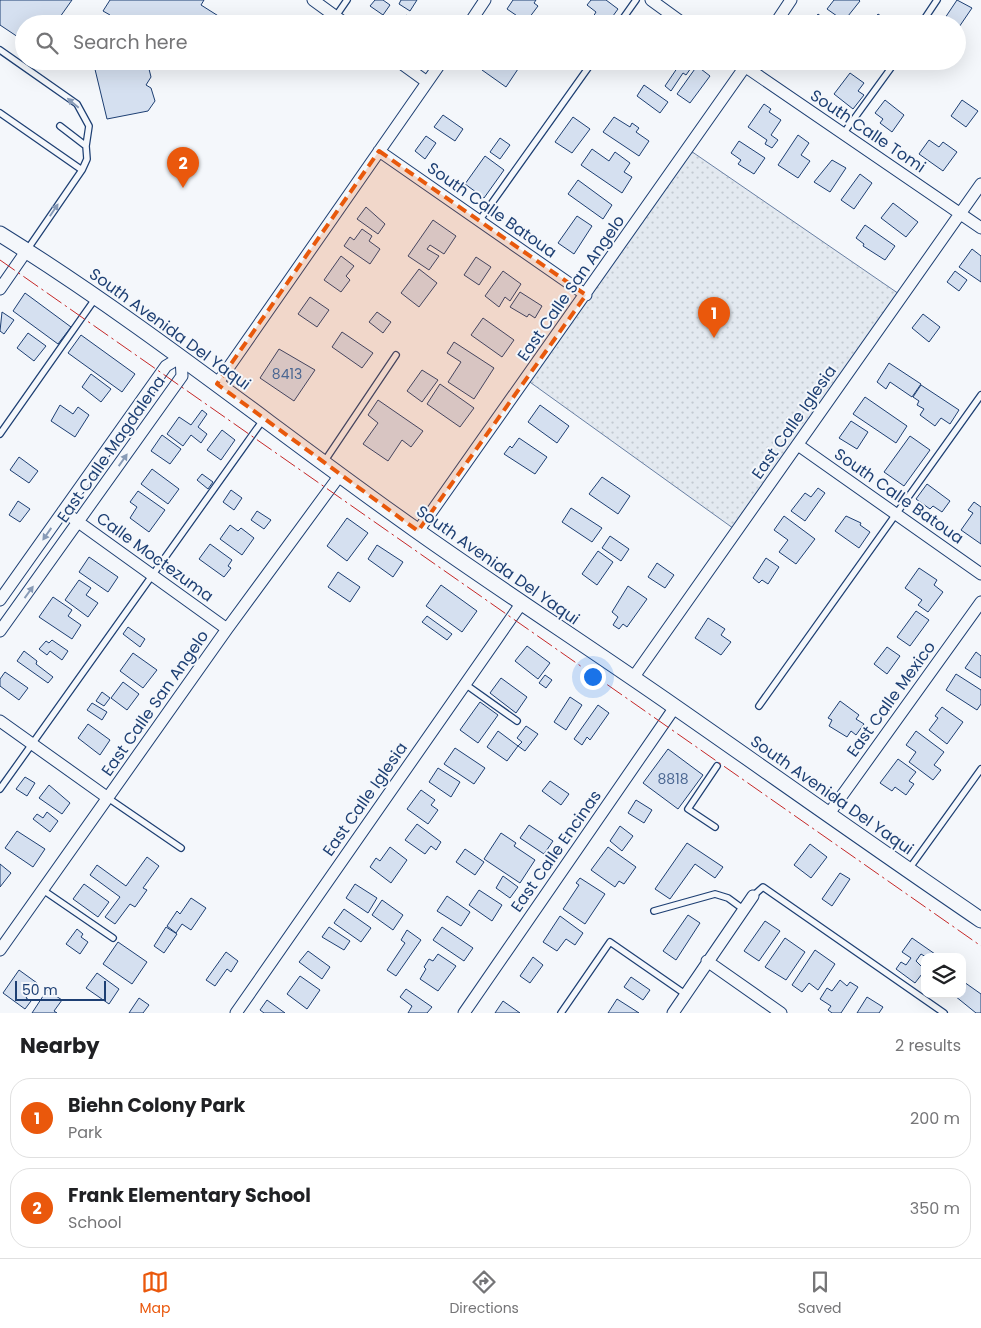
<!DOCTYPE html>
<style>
body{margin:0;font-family:Poppins,sans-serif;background:#f6f6f6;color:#202124}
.controls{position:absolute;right:15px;bottom:15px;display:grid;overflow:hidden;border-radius:10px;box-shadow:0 5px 20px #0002}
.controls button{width:45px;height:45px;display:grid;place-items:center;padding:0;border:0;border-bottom:1px solid #e0e0e0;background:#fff;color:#202124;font:25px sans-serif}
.scale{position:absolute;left:15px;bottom:12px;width:91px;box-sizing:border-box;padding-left:5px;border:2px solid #1d3f73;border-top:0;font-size:14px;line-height:18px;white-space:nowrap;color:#1d3f73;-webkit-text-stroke:4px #f4f7fb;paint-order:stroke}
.you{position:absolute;left:592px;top:676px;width:18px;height:18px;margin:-12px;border:4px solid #fff;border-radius:50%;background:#1a73e8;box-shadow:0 0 0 8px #1a73e833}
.badge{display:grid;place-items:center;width:32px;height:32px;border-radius:50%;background:#ea580c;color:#fff;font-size:16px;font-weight:700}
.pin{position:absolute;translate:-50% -41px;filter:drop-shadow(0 1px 2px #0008)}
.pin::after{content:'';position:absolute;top:26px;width:18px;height:15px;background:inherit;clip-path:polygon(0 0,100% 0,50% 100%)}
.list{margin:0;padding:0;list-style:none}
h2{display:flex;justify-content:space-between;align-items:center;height:65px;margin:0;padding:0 20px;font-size:21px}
h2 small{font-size:16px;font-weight:400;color:#757577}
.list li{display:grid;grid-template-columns:32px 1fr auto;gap:15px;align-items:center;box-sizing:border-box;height:80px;margin:0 10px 10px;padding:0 10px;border:1px solid #e0e0e0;border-radius:20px}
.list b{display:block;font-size:19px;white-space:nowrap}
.list p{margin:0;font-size:16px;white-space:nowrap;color:#757577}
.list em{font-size:16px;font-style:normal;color:#757577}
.icon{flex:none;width:28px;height:28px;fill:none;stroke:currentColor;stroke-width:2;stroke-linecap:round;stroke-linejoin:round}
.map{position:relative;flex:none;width:981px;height:1013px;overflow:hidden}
.search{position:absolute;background:#fff;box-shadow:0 5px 20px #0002;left:15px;right:15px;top:15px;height:55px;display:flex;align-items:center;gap:12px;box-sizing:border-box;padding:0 18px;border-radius:28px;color:#757577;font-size:19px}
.sheet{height:245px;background:#fff}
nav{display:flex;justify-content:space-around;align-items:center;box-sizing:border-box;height:70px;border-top:1px solid #e0e0e0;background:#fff;font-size:14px;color:#757577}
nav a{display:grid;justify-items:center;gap:2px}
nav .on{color:#ea580c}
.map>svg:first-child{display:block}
.park{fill:url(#park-dots);stroke:#687fa3}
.building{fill:#d5e0f0;stroke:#1d3f73}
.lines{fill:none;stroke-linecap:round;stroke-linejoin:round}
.lane-casing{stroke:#1d3f73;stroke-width:8}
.street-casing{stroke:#1d3f73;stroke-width:13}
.secondary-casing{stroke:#1d3f73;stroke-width:17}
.lane{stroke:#f4f7fb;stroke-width:5.5}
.street{stroke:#f4f7fb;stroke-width:11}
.secondary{stroke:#f4f7fb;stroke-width:15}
.power{stroke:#c62828;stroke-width:1;stroke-dasharray:18 4 2.5 4;stroke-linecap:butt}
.oneway{fill:#889bb7}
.marked{fill:#e8590c;fill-opacity:0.2;stroke:#e8590c;stroke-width:4;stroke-dasharray:10 6;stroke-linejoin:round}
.labels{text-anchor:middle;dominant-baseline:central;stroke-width:4;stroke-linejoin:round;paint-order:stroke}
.number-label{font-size:14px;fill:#4b6792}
.street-label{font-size:16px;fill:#1d3f73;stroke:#f4f7fb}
</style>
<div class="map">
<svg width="981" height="1013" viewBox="0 0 981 1013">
<defs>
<pattern id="park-dots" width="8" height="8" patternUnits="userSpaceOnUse" patternTransform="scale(1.25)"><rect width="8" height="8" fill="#e3e9f0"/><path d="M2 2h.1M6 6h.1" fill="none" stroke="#c2c9d1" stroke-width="1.8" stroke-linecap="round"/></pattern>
</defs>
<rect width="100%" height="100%" fill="#f4f7fb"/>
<path class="park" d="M688 149 902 296 737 531 527 380Z"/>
<path class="building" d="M0 0H72L55 24H24V41L0 25Z
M110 0H204L201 5 220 17 216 24H112L110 15 103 11Z
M375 0H383L390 5 383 15 370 6Z
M401 0H417L410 11 399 4Z
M513 0H536L534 3 538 6 526 22 507 9Z
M591 0H606L618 9 610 20 605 17 601 23 593 17 596 12 587 5Z
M834 0H859L860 1 844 21 827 9Z
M957 0 972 8 957 30V24H941Z
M818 14 831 24H811Z
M878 14 891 23 890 24H868L870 20 873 21Z
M406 15 418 23 423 16 433 24H399Z
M93 61H147L151 77 146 85 151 88 155 101 148 111 107 119Z
M482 61H507L518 69 506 87 482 70 486 64Z
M682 61H691L688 66 691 68 686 75 683 73 671 91 665 86Z
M697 66 710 76 690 103 677 94Z
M850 73 864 83 858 91 864 95 853 109 834 94Z
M644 85 668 102 660 113 637 96Z
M885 100 904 115 892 132 880 123 883 119 875 113Z
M962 100 978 111 966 127 951 116Z
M764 104 771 109 769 112 781 120 771 135 778 140 772 148 765 144 767 140 748 127Z
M443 115 463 129 455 141 434 127Z
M573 117 590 129 572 153 555 142Z
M614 117 630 127 632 123 639 128 636 132 649 141 639 156 603 132Z
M798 135 809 143 801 155 810 161 798 178 778 165Z
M426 136 436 143 425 159 415 151Z
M500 138 510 145 500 159 490 152Z
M929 140 939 147 943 142 957 152 943 171 919 154Z
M739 141 765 158 754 174 738 164 741 160 731 153Z
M592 149 609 161 615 152 630 163 624 172 632 177 622 193 581 165Z
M485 156 504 170 484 198 465 184Z
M832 160 846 168 830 192 814 182Z
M860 174 872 183 854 209 841 200Z
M578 180 612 205 603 219 568 194Z
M893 203 918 222 906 237 881 218Z
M366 207 385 224 378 234 357 219Z
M577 216 592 226 574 254 558 243Z
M433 220 456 236 444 254 430 245 427 249 439 256 429 270 408 256Z
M865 225 895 246 885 260 863 246 864 244 856 238Z
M362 229 372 236 369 241 380 249 370 264 344 246 350 237 354 240Z
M972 249 981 256V282L959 267Z
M341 256 354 266 346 276 350 280 341 292 324 280Z
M476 257 491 267 479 285 464 275Z
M419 269 437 283 419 307 401 293Z
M503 271 521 284 510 301 505 297 499 307 485 296Z
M955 271 967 280 959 291 947 282Z
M520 292 542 306 535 318 529 314 527 317 510 307Z
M25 293 71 327 58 344 13 311Z
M310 297 329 310 317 327 298 314Z
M2 312 14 320 4 334 0 331Z
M377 312 391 322 383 333 369 322Z
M923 314 940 327 929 342 912 328Z
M483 318 514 340 502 357 471 335Z
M342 332 373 353 362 368 332 347Z
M28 333 46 346 34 361 17 348Z
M81 335 135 374 122 392 68 353Z
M454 342 494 368 474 399 448 382 461 362 447 353Z
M279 349 315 370 294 401 260 378Z
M889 363 921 384 912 397 890 382 886 389 877 382Z
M422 370 438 380 422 402 407 391Z
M91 374 111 389 101 402 82 387Z
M440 384 474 408 460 427 427 404Z
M921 385 959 410 950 424 941 418 935 426 920 415 924 409 917 405 919 401 913 397Z
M865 397 907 426 896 443 853 414Z
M378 400 423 431 411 447 402 440 388 461 363 444 378 423 368 415Z
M60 405 73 414 78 407 89 415 75 437 51 421Z
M540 405 569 426 557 443 528 422Z
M202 410 207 414 198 427 207 434 201 443 191 435 183 446 167 434 179 417 191 425Z
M851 421 868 432 857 449 839 438Z
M222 430 235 440 221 460 207 450Z
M162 435 181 449 170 464 151 451Z
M910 436 930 450 904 486 884 472Z
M519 438 547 457 535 474 504 454 510 446 512 448Z
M19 457 38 471 29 483 10 470Z
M152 469 179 489 168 504 141 484Z
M202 474 213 482 208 489 197 480Z
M602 477 630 496 618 514 589 494Z
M927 484 950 501 942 512 933 506 930 509 916 499Z
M818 488 825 493 805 521 791 511 805 493 811 497Z
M231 490 242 498 234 510 223 502Z
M138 491 165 510 149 532 130 518 137 507 130 502Z
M18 501 30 509 20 522 9 515Z
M974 502 981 507V544L961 530 973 513 968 510Z
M571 508 602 528 592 542 562 522Z
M257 511 271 520 264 529 251 520Z
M784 516 815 539 796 564 779 552 788 540 774 530Z
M846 516 861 523 860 525 870 532 859 548 835 531Z
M347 518 368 533 347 561 327 546Z
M230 525 238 531 241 528 254 538 242 555 220 539Z
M610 536 629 549 621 561 602 548Z
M210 544 232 560 228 566 231 568 224 577 199 559Z
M377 545 403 562 393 577 368 559Z
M598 551 613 562 597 585 582 574Z
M89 557 118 577 108 592 79 572Z
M766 558 779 567 768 584 762 580 759 583 753 578Z
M657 563 674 575 665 588 648 577Z
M919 568 937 580 934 585 943 592 928 612 918 605 922 600 905 588Z
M338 572 360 587 350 602 328 587Z
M79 580 91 588 86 595 98 603 88 617 65 600Z
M441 585 477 611 462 632 426 606Z
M628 586 647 599 627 627 623 624 619 629 613 625 618 617 612 612Z
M53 597 72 610 68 616 81 625 72 639 39 617Z
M916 611 929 620 910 646 897 637Z
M427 616 452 634 447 640 422 622Z
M708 618 725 629 721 635 731 642 721 655 695 638Z
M128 627 145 639 140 647 123 634Z
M52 640 68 651 62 660 50 651 47 655 39 649 46 641 49 643Z
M527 646 550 663 538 679 515 661Z
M887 647 900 656 887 674 874 664Z
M24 651 37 661 36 664 53 677 48 683 17 661Z
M976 652 981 656V678L965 668Z
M133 653 157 670 143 688 120 671Z
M5 672 28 688 19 700 0 686V679Z
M956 674 981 690V704L977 710 946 690Z
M545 675 552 680 546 688 539 683Z
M501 678 527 697 516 713 490 693Z
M123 682 139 694 127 710 111 698Z
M102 692 110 698 104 706 96 701Z
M570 697 582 705 566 730 554 722Z
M840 701 859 715 856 719 864 724 856 735 851 731 847 737 829 726 832 720 828 718Z
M480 702 498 715 478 743 460 730Z
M92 703 107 712 102 720 87 710Z
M598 705 609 713 590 740 587 737 582 745 574 739Z
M942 707 963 722 947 744 929 730 938 718 935 716Z
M88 724 110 740 100 755 78 738Z
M526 726 538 734 525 751 518 746 522 742 517 738Z
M498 731 518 746 507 761 487 747Z
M916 731 944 752 934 765 941 770 933 780 909 762 916 752 906 745Z
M455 748 485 768 474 784 444 764Z
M668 749 703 775 678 809 643 783Z
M898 759 916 772 909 781 914 784 906 795 895 787 892 791 880 783Z
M438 768 460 782 451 797 429 782Z
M25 777 35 783 27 796 16 789Z
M550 781 569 794 561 805 542 791Z
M49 785 70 803 62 814 39 798Z
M421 790 435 800 431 805 438 810 428 824 407 809Z
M636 800 652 810 644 823 628 813Z
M47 812 58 821 50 832 33 819 37 814 43 818Z
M417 824 441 842 436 850 431 846 425 854 405 840Z
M529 825 553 841 544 854 520 838Z
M620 826 633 836 622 851 610 841Z
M17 831 45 849 33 867 5 848Z
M501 833 516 843 514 846 535 860 520 883 484 859Z
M687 843 723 867 715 878 695 864 670 899 655 889Z
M810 844 827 857 811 878 794 865Z
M390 847 407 860 391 883 370 867 376 858 380 861Z
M608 847 636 867 624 884 619 881 615 887 591 870Z
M465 849 484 862 475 875 456 862Z
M147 857 159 866 143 888 147 890 135 907 130 904 115 924 105 917 120 897 90 875 97 865 126 886Z
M0 864 11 873 0 887Z
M840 873 850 879 832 906 822 899Z
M503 876 518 887 510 898 496 888Z
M580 878 605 894 585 924 563 909 579 885 576 883Z
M84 884 109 902 98 917 73 899Z
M355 884 377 898 368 913 346 898Z
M479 890 502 905 492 921 469 905Z
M447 896 470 912 461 926 437 911Z
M191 898 206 908 191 930 182 924 176 933 167 926 177 911 180 914Z
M382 900 403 915 393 930 372 915Z
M344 909 371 928 361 942 334 923Z
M688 915 700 923 676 960 663 951Z
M560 916 583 933 575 945 566 939 557 951 543 942Z
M765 921 780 931 759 961 744 951Z
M166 927 177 934 164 953 154 946Z
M329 927 350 941 344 950 322 937Z
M442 927 473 948 464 961 433 940Z
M77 929 83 934 81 937 88 942 80 954 66 944Z
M407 930 421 940 396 976 387 970 405 943 401 940Z
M785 938 805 952 786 980 765 967Z
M912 938 935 954 932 957H926L921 954 916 961 925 970 915 983 896 969 901 962 906 965 911 958 902 952Z
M118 942 147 962 132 984 103 964Z
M815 950 835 964 818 990 809 983 802 992 792 985Z
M308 951 330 967 322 979 299 962Z
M226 952 238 961 231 972 227 969 215 986 206 980Z
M438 954 456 966 438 991 420 979 426 969 424 967 429 959 433 961Z
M533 957 543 965 530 983 520 976Z
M19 970 37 983 26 998 31 1001 25 1009 3 993Z
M97 973 119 989 109 1004 86 988Z
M300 976 320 990 307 1009 287 994Z
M631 977 650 990 643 1000 624 987Z
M840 980 847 986 850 982 858 987 841 1013H832L828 1010 831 1006 820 999 827 988 832 991Z
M964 982 981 994V1013H976L955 996 962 994Z
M406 989 432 1007 427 1013H408L412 1006 400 997Z
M47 990 62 1000 54 1011 57 1013H32Z
M867 997 883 1007 879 1013H857Z
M139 998 149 1005 143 1013H129Z
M617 999 639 1013H608Z
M267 1000 285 1013H264L260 1010Z
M503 1001 520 1013H495Z"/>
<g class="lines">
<defs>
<path id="lane" d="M336 16 347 0
M619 24 636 0
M921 24 937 0
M0 50 77 104 89 126 86 146
M0 113 82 170
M843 134 896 61
M479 221 593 61
M27 250 82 170 87 159 86 146 60 126
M0 434 95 299
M324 462 396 355
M465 684 517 721
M759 706 981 395
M0 789 263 420
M108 798 181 848
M715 827 688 809 717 766
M909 869 981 769
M43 890 113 938
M753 896 763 887 944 1013
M654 911 715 894 728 898 743 909
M561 1013 610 942 685 994"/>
<path id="street" d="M313 0 346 24
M651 0 684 24
M469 24 485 0
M775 24 791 0
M398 61 427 82
M737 61 981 228
M379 151 586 295
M0 289 27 250
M217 384 442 61
M798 445 981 574
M63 511 227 629
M418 531 749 61
M0 600 166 366 181 357 182 376 0 631
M633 678 981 184
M0 721 108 798
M828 815 981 602
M0 950 227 629 340 475
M707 961 781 1013
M236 1013 521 604
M464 1013 675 707
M673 1013 753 896"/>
<path id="secondary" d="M0 234C145 324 277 432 416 530 502 591 589 647 675 707 777 778 878 850 981 920"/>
</defs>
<use href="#lane" class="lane-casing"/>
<use href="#street" class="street-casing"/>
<use href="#secondary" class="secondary-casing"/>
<use href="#lane" class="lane"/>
<use href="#street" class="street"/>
<use href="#secondary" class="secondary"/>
<path class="power" d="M0 260 981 946"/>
</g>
<defs><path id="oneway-solid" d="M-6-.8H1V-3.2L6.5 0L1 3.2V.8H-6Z" transform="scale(1.25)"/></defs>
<g class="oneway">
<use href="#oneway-solid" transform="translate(73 103) rotate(-140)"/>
<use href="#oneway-solid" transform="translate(54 210) rotate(-56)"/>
<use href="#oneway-solid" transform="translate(123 460) rotate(-55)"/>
<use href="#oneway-solid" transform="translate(47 534) rotate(125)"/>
<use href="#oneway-solid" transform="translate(29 592) rotate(-54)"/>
</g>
<path class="marked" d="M379 151 586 295 418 531 217 384Z"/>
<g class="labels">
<g class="number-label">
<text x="287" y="374">8413</text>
<text x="673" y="779">8818</text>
</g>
<g class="street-label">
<text transform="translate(868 131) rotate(34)">South Calle Tomi</text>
<text transform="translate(492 210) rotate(35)">South Calle Batoua</text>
<text transform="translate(571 288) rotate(-55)">East Calle San Angelo</text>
<text transform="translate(170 329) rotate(36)">South Avenida Del Yaqui</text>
<text transform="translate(794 422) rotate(-55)">East Calle Iglesia</text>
<text transform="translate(111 449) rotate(-55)">East Calle Magdalena</text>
<text transform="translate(899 496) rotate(35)">South Calle Batoua</text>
<text transform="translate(155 557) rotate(36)">Calle Moctezuma</text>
<text transform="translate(498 565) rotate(35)">South Avenida Del Yaqui</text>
<text transform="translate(891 699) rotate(-54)">East Calle Mexico</text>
<text transform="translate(155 703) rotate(-55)">East Calle San Angelo</text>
<text transform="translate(832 795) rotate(35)">South Avenida Del Yaqui</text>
<text transform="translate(365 799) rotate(-55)">East Calle Iglesia</text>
<text transform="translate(556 851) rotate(-55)">East Calle Encinas</text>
</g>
</g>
</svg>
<div class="controls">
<button><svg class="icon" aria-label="layers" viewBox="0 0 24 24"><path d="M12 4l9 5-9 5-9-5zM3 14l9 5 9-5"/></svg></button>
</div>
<div class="scale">50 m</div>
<div class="you"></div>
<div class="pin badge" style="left:714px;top:338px">1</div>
<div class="pin badge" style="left:183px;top:188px">2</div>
<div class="search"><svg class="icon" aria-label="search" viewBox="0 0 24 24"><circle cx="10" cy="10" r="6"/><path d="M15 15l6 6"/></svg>Search here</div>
</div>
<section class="sheet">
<h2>Nearby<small>2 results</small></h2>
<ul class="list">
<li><span class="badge">1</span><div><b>Biehn Colony Park</b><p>Park</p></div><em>200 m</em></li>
<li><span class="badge">2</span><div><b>Frank Elementary School</b><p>School</p></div><em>350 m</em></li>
</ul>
</section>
<nav>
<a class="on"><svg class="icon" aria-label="map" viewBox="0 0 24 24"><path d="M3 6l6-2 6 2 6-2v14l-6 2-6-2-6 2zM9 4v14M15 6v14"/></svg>Map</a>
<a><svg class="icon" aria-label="directions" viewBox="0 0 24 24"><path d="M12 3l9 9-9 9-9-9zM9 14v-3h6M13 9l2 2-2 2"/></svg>Directions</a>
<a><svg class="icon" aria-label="saved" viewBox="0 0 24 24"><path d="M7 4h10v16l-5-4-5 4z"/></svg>Saved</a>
</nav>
